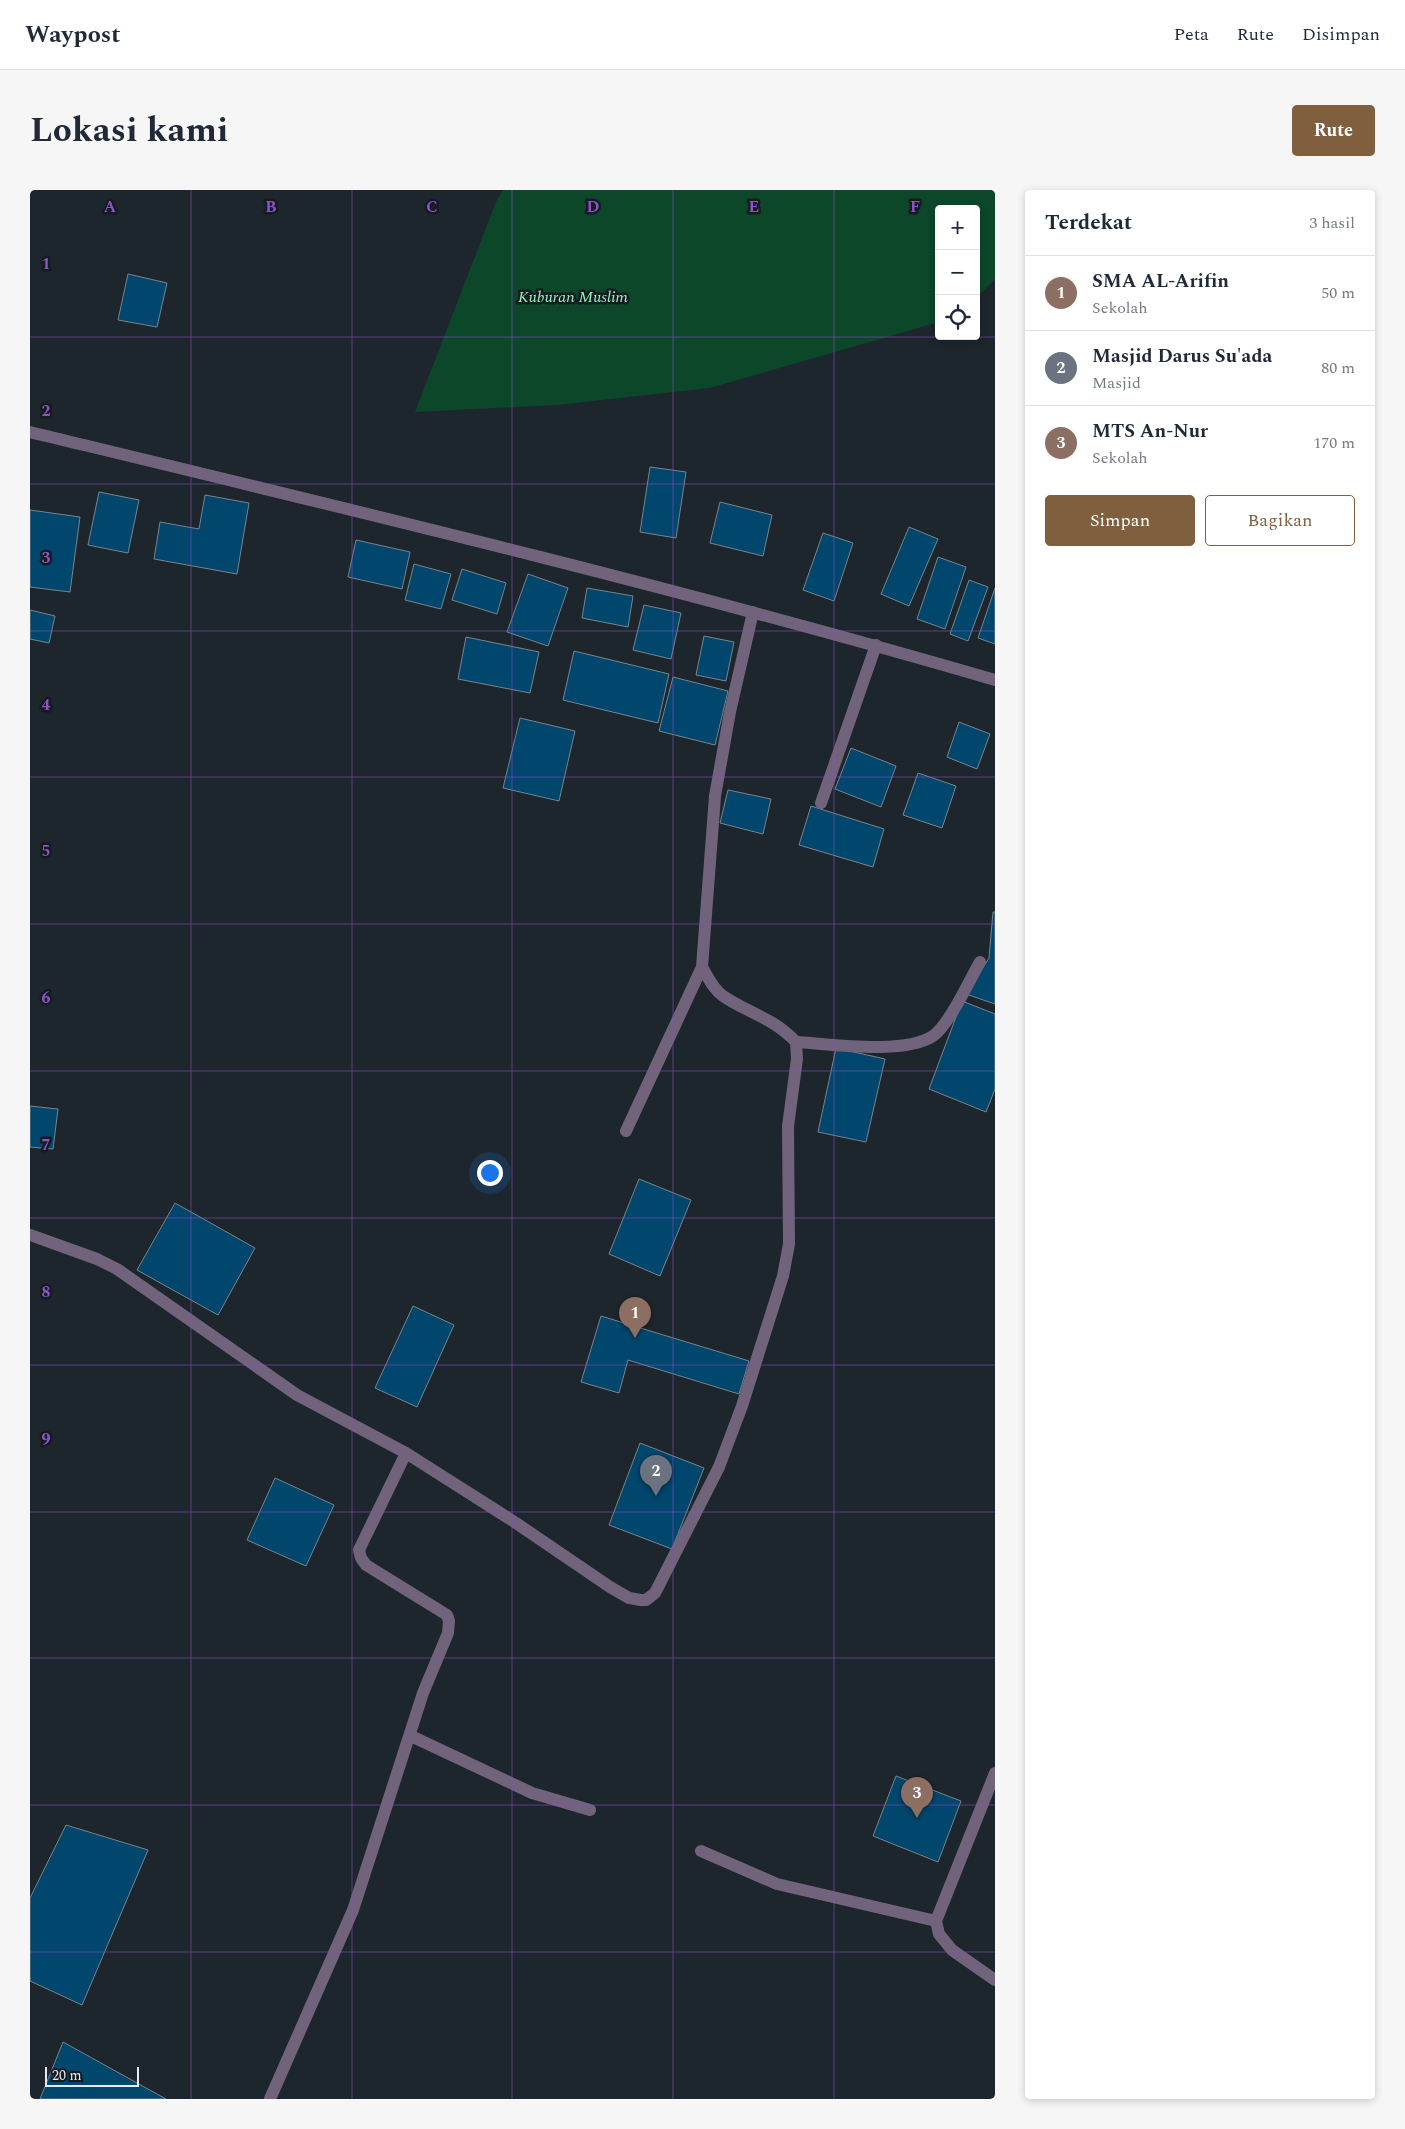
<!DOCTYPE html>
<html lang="id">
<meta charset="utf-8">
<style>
body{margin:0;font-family:Spectral,serif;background:#f6f6f7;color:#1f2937}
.controls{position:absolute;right:15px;top:15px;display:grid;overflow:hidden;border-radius:5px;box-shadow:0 2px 8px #0003}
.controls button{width:45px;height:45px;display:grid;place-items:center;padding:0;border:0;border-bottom:1px solid #e0e1e3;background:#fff;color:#1f2937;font:25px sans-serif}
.scale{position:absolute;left:15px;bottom:12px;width:94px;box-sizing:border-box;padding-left:5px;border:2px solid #e5ebef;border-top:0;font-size:14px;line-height:18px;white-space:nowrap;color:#e5ebef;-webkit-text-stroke:4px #141c22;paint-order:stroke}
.you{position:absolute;left:459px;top:982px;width:18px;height:18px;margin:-12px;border:4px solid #fff;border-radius:50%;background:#1a73e8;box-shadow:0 0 0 8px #1a73e833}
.badge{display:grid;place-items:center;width:32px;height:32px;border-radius:50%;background:#805f3e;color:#fff;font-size:16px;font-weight:700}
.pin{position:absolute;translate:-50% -41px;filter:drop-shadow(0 1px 2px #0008)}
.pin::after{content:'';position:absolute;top:26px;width:18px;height:15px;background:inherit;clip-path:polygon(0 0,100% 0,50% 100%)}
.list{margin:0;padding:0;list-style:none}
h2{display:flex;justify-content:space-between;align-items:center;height:65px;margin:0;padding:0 20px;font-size:21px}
h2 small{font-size:16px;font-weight:400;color:#747a83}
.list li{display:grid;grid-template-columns:32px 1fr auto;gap:15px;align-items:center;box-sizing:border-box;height:75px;padding:0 20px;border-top:1px solid #e0e1e3}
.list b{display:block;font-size:19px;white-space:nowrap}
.list p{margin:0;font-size:16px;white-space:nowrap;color:#747a83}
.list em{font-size:16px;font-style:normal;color:#747a83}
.actions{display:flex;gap:10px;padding:15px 20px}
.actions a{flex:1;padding:11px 0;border:1px solid #805f3e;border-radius:5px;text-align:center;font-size:18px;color:#805f3e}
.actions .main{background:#805f3e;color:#fff}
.icon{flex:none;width:28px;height:28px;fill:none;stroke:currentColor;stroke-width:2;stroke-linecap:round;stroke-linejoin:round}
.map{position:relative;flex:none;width:965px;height:1909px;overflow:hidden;border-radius:5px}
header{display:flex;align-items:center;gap:30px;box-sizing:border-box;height:70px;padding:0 25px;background:#fff;border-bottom:1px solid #e0e1e3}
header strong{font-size:24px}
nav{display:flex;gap:28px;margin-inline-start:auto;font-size:18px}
.intro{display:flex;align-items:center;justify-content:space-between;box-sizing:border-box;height:120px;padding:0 30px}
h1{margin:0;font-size:35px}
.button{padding:12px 22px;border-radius:5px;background:#805f3e;color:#fff;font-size:18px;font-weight:700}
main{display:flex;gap:30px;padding:0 30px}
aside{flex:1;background:#fff;border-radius:5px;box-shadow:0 2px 8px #0003}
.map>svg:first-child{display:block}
.green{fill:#0c472a}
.building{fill:#01466c;stroke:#7a848c}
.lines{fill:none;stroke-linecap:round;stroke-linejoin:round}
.minor{stroke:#71637b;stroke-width:12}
.tertiary{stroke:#71637b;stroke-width:12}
.grid{fill:none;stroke:#9052c9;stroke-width:1;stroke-opacity:0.55}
.labels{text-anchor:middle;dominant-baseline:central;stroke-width:5;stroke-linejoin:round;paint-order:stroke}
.park-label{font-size:16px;font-style:italic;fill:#97f3bb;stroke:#141c22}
.grid-label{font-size:16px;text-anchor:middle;font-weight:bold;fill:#9052c9;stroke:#141c22;stroke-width:5;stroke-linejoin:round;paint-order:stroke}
</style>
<header>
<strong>Waypost</strong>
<nav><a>Peta</a><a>Rute</a><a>Disimpan</a></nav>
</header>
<div class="intro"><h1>Lokasi kami</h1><a class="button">Rute</a></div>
<main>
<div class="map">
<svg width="965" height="1909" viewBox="0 0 965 1909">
<rect width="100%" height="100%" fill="#1d262c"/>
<path class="green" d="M473 0H965V89L946 108V19H909V132L680 198 527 215 385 222 466 12Z"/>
<path class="building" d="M98 84 137 93 127 137 88 130Z
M620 277 656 282 646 348 610 342Z
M69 302 109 310 98 363 58 355Z
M175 305 219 313 207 384 124 369 130 332 169 339Z
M690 312 742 325 733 366 680 353Z
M0 320 50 327 40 402 0 397Z
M879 337 908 349 879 416 851 404Z
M793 343 823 353 804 411 773 400Z
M326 350 380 362 372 399 318 387Z
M908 367 936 377 915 439 887 429Z
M384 374 421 384 411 419 375 410Z
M432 379 476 393 467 424 422 410Z
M498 384 538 398 518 456 477 442Z
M939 390 958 397 938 451 920 444Z
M557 398 603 406 598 437 552 428Z
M965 398V454L948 448Z
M614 415 651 423 641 469 603 460Z
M0 420 25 426 19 453 0 449Z
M674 446 704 452 696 491 666 485Z
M436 447 509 462 500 503 428 489Z
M544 461 639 484 628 533 533 510Z
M643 487 698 501 685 555 629 541Z
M490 528 545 541 529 611 473 598Z
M929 532 960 544 947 579 917 567Z
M821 558 866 576 851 617 805 599Z
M888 583 926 596 912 638 873 625Z
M698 600 741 609 733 644 690 633Z
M781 616 854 639 843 677 769 655Z
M963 722H965V814L936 804 959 768Z
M932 811 965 824V899L956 922 899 899Z
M806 858 855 869 836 952 788 942Z
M0 916 28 919 23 959 0 957Z
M609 989 661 1010 630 1086 579 1064Z
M145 1013 225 1058 188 1125 107 1080Z
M383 1116 424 1135 387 1217 345 1198Z
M571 1126 719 1171 709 1204 598 1170 589 1203 551 1192Z
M610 1253 674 1278 642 1359 579 1335Z
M245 1288 304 1315 276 1376 217 1350Z
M866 1586 931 1611 908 1672 843 1646Z
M36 1635 118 1660 52 1815 0 1791V1708Z
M33 1852 136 1909H10Z"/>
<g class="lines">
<path class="minor" d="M791 613 846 455
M766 852C801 854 874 865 903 846 919 835 939 791 950 772
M596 941 672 777
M0 1045 67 1069 87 1079 267 1205 376 1263 486 1333 580 1397 599 1408 611 1410H616L625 1403 689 1277 712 1216 753 1086 759 1054 758 936 767 869 766 852C744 828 718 823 693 806 683 799 678 787 672 777L685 606 700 522 723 422
M381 1546 502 1603 560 1620
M965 1583 906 1731 909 1744 922 1760 965 1790
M671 1661 747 1694 906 1731
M240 1909 323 1720 393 1503 418 1443 419 1431 417 1425 336 1375 331 1368 329 1360 376 1263"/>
<path class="tertiary" d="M0 242C323 320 646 397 965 490"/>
</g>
<path class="grid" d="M161 0V1909M322 0V1909M482 0V1909M643 0V1909M804 0V1909M0 147H965M0 294H965M0 441H965M0 587H965M0 734H965M0 881H965M0 1028H965M0 1175H965M0 1322H965M0 1468H965M0 1615H965M0 1762H965"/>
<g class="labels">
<g class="park-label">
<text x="543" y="107">Kuburan Muslim</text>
</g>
</g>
<g class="grid-label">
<text x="80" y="22">A</text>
<text x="241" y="22">B</text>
<text x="402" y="22">C</text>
<text x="563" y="22">D</text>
<text x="724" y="22">E</text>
<text x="885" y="22">F</text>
<text x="16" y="79">1</text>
<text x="16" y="226">2</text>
<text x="16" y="373">3</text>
<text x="16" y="520">4</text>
<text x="16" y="666">5</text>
<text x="16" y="813">6</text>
<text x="16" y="960">7</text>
<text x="16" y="1107">8</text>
<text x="16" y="1254">9</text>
</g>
</svg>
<div class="controls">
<button>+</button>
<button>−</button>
<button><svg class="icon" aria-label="locate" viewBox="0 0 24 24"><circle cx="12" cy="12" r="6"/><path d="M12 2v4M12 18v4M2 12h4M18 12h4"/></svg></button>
</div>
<div class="scale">20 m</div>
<div class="you"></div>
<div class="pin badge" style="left:605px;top:1148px;background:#8d6e63">1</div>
<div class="pin badge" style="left:626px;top:1306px;background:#6b7280">2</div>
<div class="pin badge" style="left:887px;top:1628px;background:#8d6e63">3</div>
</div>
<aside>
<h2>Terdekat<small>3 hasil</small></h2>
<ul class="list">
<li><span class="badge" style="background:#8d6e63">1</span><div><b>SMA AL-Arifin</b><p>Sekolah</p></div><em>50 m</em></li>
<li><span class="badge" style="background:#6b7280">2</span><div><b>Masjid Darus Su'ada</b><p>Masjid</p></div><em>80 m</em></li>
<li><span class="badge" style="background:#8d6e63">3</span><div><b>MTS An-Nur</b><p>Sekolah</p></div><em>170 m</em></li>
</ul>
<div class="actions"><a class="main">Simpan</a><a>Bagikan</a></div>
</aside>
</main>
